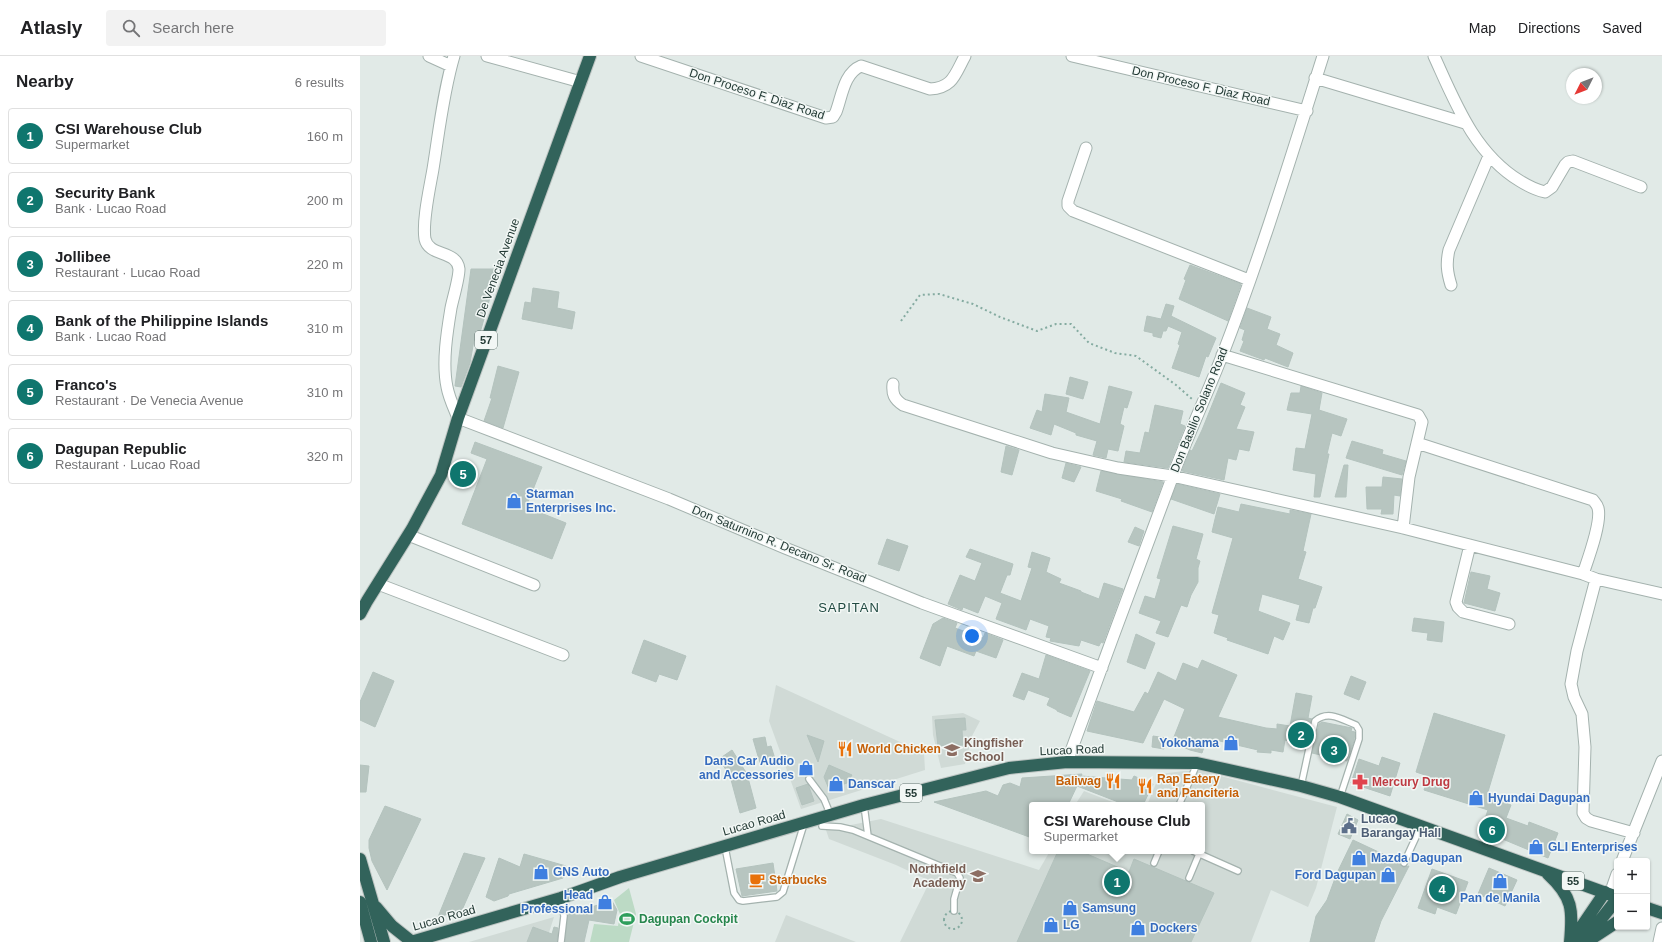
<!DOCTYPE html>
<meta charset="utf-8">
<style>
body{margin:0;font-family:Helvetica,sans-serif;background:#f2f2f2;color:#202124}
.controls{position:absolute;right:12px;bottom:12px;display:grid;overflow:hidden;border-radius:4px;box-shadow:0 1px 3px #0004}
.controls button{width:36px;height:36px;display:grid;place-items:center;padding:0;border:0;border-bottom:1px solid #e0e0e0;background:#fff;color:#202124;font:20px sans-serif}
.compass{position:absolute;left:1206px;top:12px;width:36px;height:36px;border-radius:50%;background:#fff;box-shadow:0 1px 3px #0004;rotate:228deg}
.you{position:absolute;left:612px;top:580px;width:14px;height:14px;margin:-10px;border:3px solid #fff;border-radius:50%;background:#1a73e8;box-shadow:0 0 0 6px #1a73e833}
.badge{display:grid;place-items:center;width:26px;height:26px;border-radius:50%;background:#0f766e;color:#fff;font-size:13px;font-weight:700}
.pin{position:absolute;translate:-50% -50%;border:2px solid #fff;box-shadow:0 1px 4px #0006}
.popup{position:absolute;left:669px;top:746px;width:176px;height:52px;box-sizing:border-box;display:grid;place-content:center;border-radius:4px;background:#fff;filter:drop-shadow(0 1px 3px #0005);font-size:13px;white-space:nowrap;color:#757577}
.popup b{font-size:15px;color:#202124}
.popup::after{content:'';position:absolute;left:50%;top:100%;margin-left:-8px;border:8px solid transparent;border-top-color:#fff}
.list{margin:0;padding:0;list-style:none}
h2{display:flex;justify-content:space-between;align-items:center;height:52px;margin:0;padding:0 16px;font-size:17px}
h2 small{font-size:13px;font-weight:400;color:#757577}
.list li{display:grid;grid-template-columns:26px 1fr auto;gap:12px;align-items:center;box-sizing:border-box;height:56px;margin:0 8px 8px;padding:0 8px;border:1px solid #e0e0e0;border-radius:4px}
.list b{display:block;font-size:15px;white-space:nowrap}
.list p{margin:0;font-size:13px;white-space:nowrap;color:#757577}
.list em{font-size:13px;font-style:normal;color:#757577}
.icon{flex:none;width:22px;height:22px;fill:none;stroke:currentColor;stroke-width:2;stroke-linecap:round;stroke-linejoin:round}
.map{position:relative;flex:none;width:1302px;height:886px;overflow:hidden}
header{display:flex;align-items:center;gap:24px;box-sizing:border-box;height:56px;padding:0 20px;background:#fff;border-bottom:1px solid #e0e0e0}
header strong{font-size:19px}
nav{display:flex;gap:22px;margin-inline-start:auto;font-size:14px}
.search{width:280px;height:36px;background:#f2f2f2;display:flex;align-items:center;gap:10px;box-sizing:border-box;padding:0 14px;border-radius:4px;color:#757577;font-size:15px}
main{display:flex}
aside{flex:1;background:#fff}
.map>svg:first-child{display:block}
.built{fill:#d0dad6}
.green{fill:#bcdac5}
.building{fill:#b7c5c0;stroke:#b4c3be}
.lines{fill:none;stroke-linecap:round;stroke-linejoin:round}
.lane-casing{stroke:#a4b2ae;stroke-width:8}
.street-casing{stroke:#a4b2ae;stroke-width:13}
.highway-casing{stroke:#bdc4c2;stroke-width:14}
.path{stroke:#85aba1;stroke-width:2;stroke-dasharray:2 3;stroke-linecap:butt}
.lane{stroke:#fff;stroke-width:5.5}
.street{stroke:#fff;stroke-width:11}
.highway{stroke:#32635b;stroke-width:12}
.labels{text-anchor:middle;dominant-baseline:central;stroke-width:3;stroke-linejoin:round;paint-order:stroke}
.shield{fill:#f2f7f5;stroke:#61736f;stroke-width:1}
.shield-label{font-size:11px;font-weight:bold;fill:#233a35}
.street-label{font-size:12px;fill:#233a35;stroke:#f2f7f5}
.shop-label{font-size:12px;font-weight:bold;fill:#366cbe;stroke:#f2f7f5;text-anchor:start}
.education-label{font-size:12px;font-weight:bold;fill:#785e54;stroke:#f2f7f5;text-anchor:start}
.food-label{font-size:12px;font-weight:bold;fill:#c56008;stroke:#f2f7f5;text-anchor:start}
.health-label{font-size:12px;font-weight:bold;fill:#be3a42;stroke:#f2f7f5;text-anchor:start}
.service-label{font-size:12px;font-weight:bold;fill:#4e5e75;stroke:#f2f7f5;text-anchor:start}
.leisure-label{font-size:12px;font-weight:bold;fill:#27864d;stroke:#f2f7f5;text-anchor:start}
.neighbourhood-label{font-size:13px;letter-spacing:1px;fill:#214a42;stroke:#f2f7f5}
</style>
<header>
<strong>Atlasly</strong>
<div class="search"><svg class="icon" aria-label="search" viewBox="0 0 24 24"><circle cx="10" cy="10" r="6"/><path d="M15 15l6 6"/></svg>Search here</div>
<nav><a>Map</a><a>Directions</a><a>Saved</a></nav>
</header>
<main>
<aside>
<h2>Nearby<small>6 results</small></h2>
<ul class="list">
<li><span class="badge">1</span><div><b>CSI Warehouse Club</b><p>Supermarket</p></div><em>160 m</em></li>
<li><span class="badge">2</span><div><b>Security Bank</b><p>Bank · Lucao Road</p></div><em>200 m</em></li>
<li><span class="badge">3</span><div><b>Jollibee</b><p>Restaurant · Lucao Road</p></div><em>220 m</em></li>
<li><span class="badge">4</span><div><b>Bank of the Philippine Islands</b><p>Bank · Lucao Road</p></div><em>310 m</em></li>
<li><span class="badge">5</span><div><b>Franco's</b><p>Restaurant · De Venecia Avenue</p></div><em>310 m</em></li>
<li><span class="badge">6</span><div><b>Dagupan Republic</b><p>Restaurant · Lucao Road</p></div><em>320 m</em></li>
</ul>
</aside>
<div class="map">
<svg width="1302" height="886" viewBox="0 0 1302 886">
<rect width="100%" height="100%" fill="#e1eae7"/>
<path class="built" d="M416 629 564 697 565 714 441 753 409 665Z
M603 657 620 665 612 680 605 708 581 712 573 679 572 660Z
M824 715H842L977 751 956 832 948 851 911 834 891 886H540L570 825 536 809 469 783 466 774 521 763 679 814 690 795H842V749H787L800 718Z
M724 735 760 749H715Z
M426 859 496 886H415Z
M194 861 186 886H109Z"/>
<path class="green" d="M269 832 276 858 269 886H230L234 868 258 870 260 858 254 844Z"/>
<path class="building" d="M830 209 881 228 868 265 819 243 826 224 824 223Z
M111 213H138L118 284H114L110 307 101 331 95 330Z
M173 232 199 236 197 252 215 256 212 273 162 263 165 246 171 247Z
M806 248 814 250 811 260 856 282 848 301 846 300 839 321 812 312 820 289 818 288 822 276 808 270 806 275H803L801 282 793 280V277L784 275 787 260 801 263Z
M887 252 911 261 907 273 920 278 916 289 933 297 928 311 905 302 904 304 880 295 884 285 882 284 885 274 880 272Z
M138 310 159 316 143 372 124 365 132 342H130Z
M710 321 728 326 723 343 706 338Z
M861 327 885 337 880 349 885 351 876 373 894 376 889 395 879 393 876 404 868 402 864 424 822 415 830 394 832 395 842 374Z
M749 330 772 336 767 352 764 351 760 368 764 370 758 395 748 393 746 402 733 399 737 385 716 379V377L694 368 691 379 670 372 677 354 682 356 685 338 709 342 706 356 740 368Z
M941 330 962 337 959 354 987 363 981 380 972 377 967 398H969L960 441H954L956 418 933 414 936 392 945 393 952 358 927 354 931 337H940Z
M795 349 823 355 820 368 825 370 808 412 764 406 766 395 780 397 785 376 789 377Z
M992 385 1023 394 1022 398 1046 405 1042 419 986 402Z
M115 386 182 411 166 451 206 467 192 503 102 468 127 403 111 397Z
M646 390 659 394 652 419 641 416Z
M706 407 721 411 714 426 702 422Z
M984 409H988L986 441H975Z
M741 415 803 426 792 456 761 445 762 443 736 435Z
M1023 421 1042 423 1040 440 1034 439 1033 458H1021L1022 453H1007L1006 431H1022Z
M817 428 860 438 854 458 811 443Z
M881 448 930 458V454L951 458 943 495 946 496 938 523 962 531 955 552H953L949 567 936 564 940 549 902 538 898 555 930 567 923 584 914 580 908 598 867 584 868 582 854 577 859 559 852 557 873 482 852 476 855 463 858 451 879 456Z
M813 470 843 478 836 503 840 505 838 512V526L831 539 827 551 821 549 808 581 796 577 801 565 779 557 785 540 795 543 801 523 797 522Z
M775 471 784 475 779 490 768 486Z
M527 483 548 490 539 515 518 508Z
M610 493 653 508 650 519H647L640 537 661 545 672 512 668 511 672 496 690 502 686 516 701 523 699 527 721 535V536L739 543 744 527 763 533 743 587 741 586 739 590 721 584 719 590 690 585 691 582 686 581 689 570 670 563 666 574 636 563 642 547 625 540 618 557 603 551 602 554 588 548 600 519 615 525 622 507 606 501Z
M1111 516 1130 520 1127 533 1140 537 1135 555 1104 547Z
M583 562 597 567 595 572 623 582 625 577 643 584 636 602 616 595 614 600 587 590 580 610 560 602 573 568Z
M1054 562 1084 566 1082 586 1067 584 1068 577 1052 575Z
M776 578 795 587 785 613 767 606Z
M284 584 326 600 317 624 299 618 296 626 272 617Z
M686 599 730 615 711 661 697 655V654L687 649 690 642 668 634 664 644 653 640 662 617 679 623Z
M842 604 877 619 858 661 906 672 917 673V668L930 670 936 637 952 640 948 662 952 663 946 688 925 684 923 696 911 694V697L897 696 898 694 847 682 842 697 830 694 812 686 825 653 804 643 783 687 727 675 737 645 774 656 785 636 788 638 798 616 816 625 823 607 838 613Z
M13 616 34 625 15 671 0 664V646Z
M991 620 1006 626 999 644 984 638Z
M1074 657 1145 679 1127 739 1151 749 1146 762 1168 770 1169 766 1198 777 1188 802 1121 774 1128 754 1064 734 1068 720 1056 716Z
M605 662 606 674H602L603 689 578 690 575 664Z
M962 666 992 672 991 675 995 676 994 685 987 705 952 697 959 668Z
M447 679 464 685 458 706Z
M793 680 806 682 804 693 792 691Z
M405 681 407 691 411 690 415 703 400 707 393 683Z
M372 694 387 718 396 752 380 757 370 720 359 703Z
M1022 701 1040 707 1030 740 991 727 999 703 1019 710Z
M0 709 9 710 6 736H0Z
M469 709 492 719 487 727 469 733 464 721Z
M722 718 721 720 772 724 774 720 793 728 783 749H766L717 730 708 749H672V782L574 746 626 735 638 740 643 729 650 727 660 731 662 722Z
M448 728 454 745 442 749 436 732Z
M25 750 61 763 27 834 12 805 9 792V784Z
M987 758 998 764 990 783 978 778Z
M993 784 1040 806V809L1043 811 1049 810 1021 865 1014 886H950L956 860 967 844 977 817Z
M698 795H720L769 816 774 803 854 837 831 886H657Z
M104 797 125 802 102 854 78 861Z
M164 798 206 810 203 822 149 838 148 840 134 845 126 841 139 802 160 811Z
M413 807 417 835 382 840 376 813Z
M1129 812 1157 824 1145 850 1118 838Z
M1072 813 1108 826 1096 858 1077 851 1075 858 1058 852Z
M239 844 252 845 257 854 254 868 229 864 224 886H205L208 858 238 849Z
M173 871 192 878 194 871 198 872 197 886H167Z"/>
<g class="lines">
<defs>
<path id="lane" d="M449 723 464 743 471 760
M941 730 955 665C968 654 981 663 996 669L999 674V683L980 741
M504 749 508 780
M819 749 837 708
M462 770 480 771 493 774 597 817 600 822 594 843V855
M365 791 374 837 379 844 383 845 417 841 423 836 444 768
M833 795 878 815
M794 807 799 795
M1044 807 1061 770
M829 822 839 798
M201 842 204 860 201 886"/>
<path id="street" d="M69 0 91 10
M94 0C83 37 79 76 73 113 70 131 62 165 65 183 69 201 97 194 99 213 99 223 93 242 91 252 87 276 82 307 87 331 89 342 94 352 98 362L309 443 425 492 562 547 742 612
M127 0 221 26
M281 0 466 62 473 61 476 56C482 40 484 17 501 10L570 33C593 32 595 18 605 0
M712 0 947 55
M1074 0C1095 46 1114 97 1160 125 1168 130 1176 134 1185 136L1192 131 1205 109 1208 106 1213 105 1281 131
M955 22 1105 67
M726 92 708 145V150L713 155 889 224
M1091 229C1087 216 1086 207 1089 194L1129 100
M862 299 1058 359 1062 366 1049 421 1043 472
M533 328C532 338 534 343 543 349L692 397 758 412 812 420 1043 472 1223 518 1236 523 1302 538
M1057 387 1233 444C1235 447 1237 448 1238 452 1242 466 1228 503 1223 518
M48 479 174 529
M1110 489 1096 546 1098 551 1103 556 1149 568
M1236 523 1217 595 1211 628 1214 641 1222 658 1225 691 1223 757 1226 762 1231 765 1274 777
M18 528 203 599
M707 706C742 611 776 517 812 422 827 381 846 341 862 300 900 202 931 101 963 0
M1262 805 1302 705
M1250 838 1257 818
M1299 886 1302 872"/>
<path id="highway" d="M0 558 7 545 52 473 81 419 98 362 230 0
M0 803 24 886
M1188 818C1213 841 1213 854 1210 886
M0 846 11 886
M16 851 32 870 52 886
M1287 852 1302 857
M1228 885 1257 866
M51 886 201 842 260 821 504 749 649 712 707 706 837 707 941 730 980 741 1257 841
M1211 886 1245 836
M1223 886 1257 843"/>
</defs>
<use href="#lane" class="lane-casing"/>
<use href="#street" class="street-casing"/>
<use href="#highway" class="highway-casing"/>
<path class="path" d="M541 265 560 239 579 238 613 248 640 261 677 275 696 268H711L729 287 755 297 776 300 816 329 832 343
M584 864a9 9 0 1 1 18 0a9 9 0 1 1-18 0Z"/>
<use href="#lane" class="lane"/>
<use href="#street" class="street"/>
<use href="#highway" class="highway"/>
</g>
<defs>
<symbol id="shop-bare" viewBox="-9 -9 18 18"><path d="M-5-2.5h2.3a2.7 3.5 0 0 1 5.4 0H5L5.5 6h-11ZM-1.5-2.5h3a1.5 2.3 0 0 0-3 0Z" fill="#3f7fe0" stroke="#f2f7f5" stroke-width="2.5" paint-order="stroke"/></symbol>
<symbol id="restaurant-bare" viewBox="-9 -9 18 18"><path d="M-5-6h1v4h1v-4h1v4h1v-4h1v5L-1.5 .5V6h-2V.5L-5-1ZM5-6V6H3V1.5H1.5Q1.5-4 5-6Z" fill="#e8710a" stroke="#f2f7f5" stroke-width="2.5" paint-order="stroke"/></symbol>
<symbol id="school-bare" viewBox="-9 -9 18 18"><path d="M0-5L7-2L0 1L-7-2ZM-4 1L0 2.5L4 1V4Q0 6-4 4Z" fill="#8d6e63" stroke="#f2f7f5" stroke-width="2.5" paint-order="stroke"/></symbol>
<symbol id="pharmacy-bare" viewBox="-9 -9 18 18"><path d="M-2-6h4v4h4v4h-4v4h-4v-4h-4v-4h4Z" fill="#e0444e" stroke="#f2f7f5" stroke-width="2.5" paint-order="stroke"/></symbol>
<symbol id="civic-bare" viewBox="-9 -9 18 18"><path d="M-.6-6.5H3V-4.5H.6V-3L4-1V1h2V6H-6V1h2V-1L-.6-3ZM-1.2 2.5V6h2.4V2.5Z" fill="#5c6f8a" stroke="#f2f7f5" stroke-width="2.5" paint-order="stroke"/></symbol>
<symbol id="cafe-bare" viewBox="-9 -9 18 18"><path d="M-5.5-4.5H6V0H3Q3 3.5 0 3.5H-2.5Q-5.5 3.5-5.5 0ZM3-3.2v2h1.7v-2ZM-6 4.5H4V6H-6Z" fill="#e8710a" stroke="#f2f7f5" stroke-width="2.5" paint-order="stroke"/></symbol>
<symbol id="stadium-bare" viewBox="-9 -9 18 18"><path d="M0-5a6.5 5 0 1 0 0 10a6.5 5 0 1 0 0-10ZM-3.5-1.8h7v3.6h-7Z" fill="#2e9e5b" stroke="#f2f7f5" stroke-width="2.5" paint-order="stroke"/></symbol>
</defs>
<g fill-rule="evenodd">
<use href="#shop-bare" x="143" y="434" width="22" height="22"/>
<use href="#shop-bare" x="860" y="676" width="22" height="22"/>
<use href="#restaurant-bare" x="474" y="682" width="22" height="22"/>
<use href="#school-bare" x="581" y="683" width="22" height="22"/>
<use href="#shop-bare" x="435" y="701" width="22" height="22"/>
<use href="#restaurant-bare" x="742" y="714" width="22" height="22"/>
<use href="#pharmacy-bare" x="989" y="715" width="22" height="22"/>
<use href="#shop-bare" x="465" y="717" width="22" height="22"/>
<use href="#restaurant-bare" x="774" y="719" width="22" height="22"/>
<use href="#shop-bare" x="1105" y="731" width="22" height="22"/>
<use href="#civic-bare" x="978" y="759" width="22" height="22"/>
<use href="#shop-bare" x="1165" y="780" width="22" height="22"/>
<use href="#shop-bare" x="988" y="791" width="22" height="22"/>
<use href="#shop-bare" x="170" y="805" width="22" height="22"/>
<use href="#shop-bare" x="1017" y="808" width="22" height="22"/>
<use href="#school-bare" x="607" y="809" width="22" height="22"/>
<use href="#cafe-bare" x="386" y="813" width="22" height="22"/>
<use href="#shop-bare" x="1129" y="814" width="22" height="22"/>
<use href="#shop-bare" x="234" y="835" width="22" height="22"/>
<use href="#shop-bare" x="699" y="841" width="22" height="22"/>
<use href="#stadium-bare" x="256" y="852" width="22" height="22"/>
<use href="#shop-bare" x="680" y="858" width="22" height="22"/>
<use href="#shop-bare" x="767" y="861" width="22" height="22"/>
</g>
<g class="labels">
<g class="shield">
<rect x="115" y="275" width="22" height="18" rx="3"/>
<rect x="540" y="728" width="22" height="18" rx="3"/>
<rect x="1202" y="816" width="22" height="18" rx="3"/>
</g>
<g class="shield-label">
<text x="126" y="284">57</text>
<text x="551" y="737">55</text>
<text x="1213" y="825">55</text>
</g>
<g class="street-label">
<text transform="translate(841 30) rotate(13)">Don Proceso F. Diaz Road</text>
<text transform="translate(397 38) rotate(18)">Don Proceso F. Diaz Road</text>
<text transform="translate(138 212) rotate(-70)">De Venecia Avenue</text>
<text transform="translate(839 354) rotate(-68)">Don Basilio Solano Road</text>
<text transform="translate(419 488) rotate(22)">Don Saturnino R. Decano Sr. Road</text>
<text transform="translate(712 694) rotate(-2)">Lucao Road</text>
<text transform="translate(394 767) rotate(-16)">Lucao Road</text>
<text transform="translate(84 862) rotate(-16)">Lucao Road</text>
</g>
<g class="shop-label">
<text x="166" y="438">Starman<tspan x="166" dy="14">Enterprises Inc.</tspan></text>
<text x="859" y="687" text-anchor="end">Yokohama</text>
<text x="434" y="705" text-anchor="end">Dans Car Audio<tspan x="434" dy="14">and Accessories</tspan></text>
<text x="488" y="728">Danscar</text>
<text x="1128" y="742">Hyundai Dagupan</text>
<text x="1188" y="791">GLI Enterprises</text>
<text x="1011" y="802">Mazda Dagupan</text>
<text x="193" y="816">GNS Auto</text>
<text x="1016" y="819" text-anchor="end">Ford Dagupan</text>
<text x="233" y="839" text-anchor="end">Head<tspan x="233" dy="14">Professional</tspan></text>
<text x="1140" y="842" text-anchor="middle">Pan de Manila</text>
<text x="722" y="852">Samsung</text>
<text x="703" y="869">LG</text>
<text x="790" y="872">Dockers</text>
</g>
<g class="education-label">
<text x="604" y="687">Kingfisher<tspan x="604" dy="14">School</tspan></text>
<text x="606" y="813" text-anchor="end">Northfield<tspan x="606" dy="14">Academy</tspan></text>
</g>
<g class="food-label">
<text x="497" y="693">World Chicken</text>
<text x="797" y="723">Rap Eatery<tspan x="797" dy="14">and Panciteria</tspan></text>
<text x="741" y="725" text-anchor="end">Baliwag</text>
<text x="409" y="824">Starbucks</text>
</g>
<g class="health-label">
<text x="1012" y="726">Mercury Drug</text>
</g>
<g class="service-label">
<text x="1001" y="763">Lucao<tspan x="1001" dy="14">Barangay Hall</tspan></text>
</g>
<g class="leisure-label">
<text x="279" y="863">Dagupan Cockpit</text>
</g>
<g class="neighbourhood-label">
<text x="489" y="551">SAPITAN</text>
</g>
</g>
</svg>
<div class="controls">
<button>+</button>
<button>−</button>
</div>
<svg class="compass" viewBox="-18 -18 36 36"><path d="M0-13l5 13h-10z" fill="#e53935"/><path d="M0 13l5-13h-10z" fill="#757577"/></svg>
<div class="you"></div>
<div class="pin badge" style="left:757px;top:826px">1</div>
<div class="popup"><b>CSI Warehouse Club</b>Supermarket</div>
<div class="pin badge" style="left:941px;top:679px">2</div>
<div class="pin badge" style="left:974px;top:694px">3</div>
<div class="pin badge" style="left:1082px;top:833px">4</div>
<div class="pin badge" style="left:103px;top:418px">5</div>
<div class="pin badge" style="left:1132px;top:774px">6</div>
</div>
</main>
